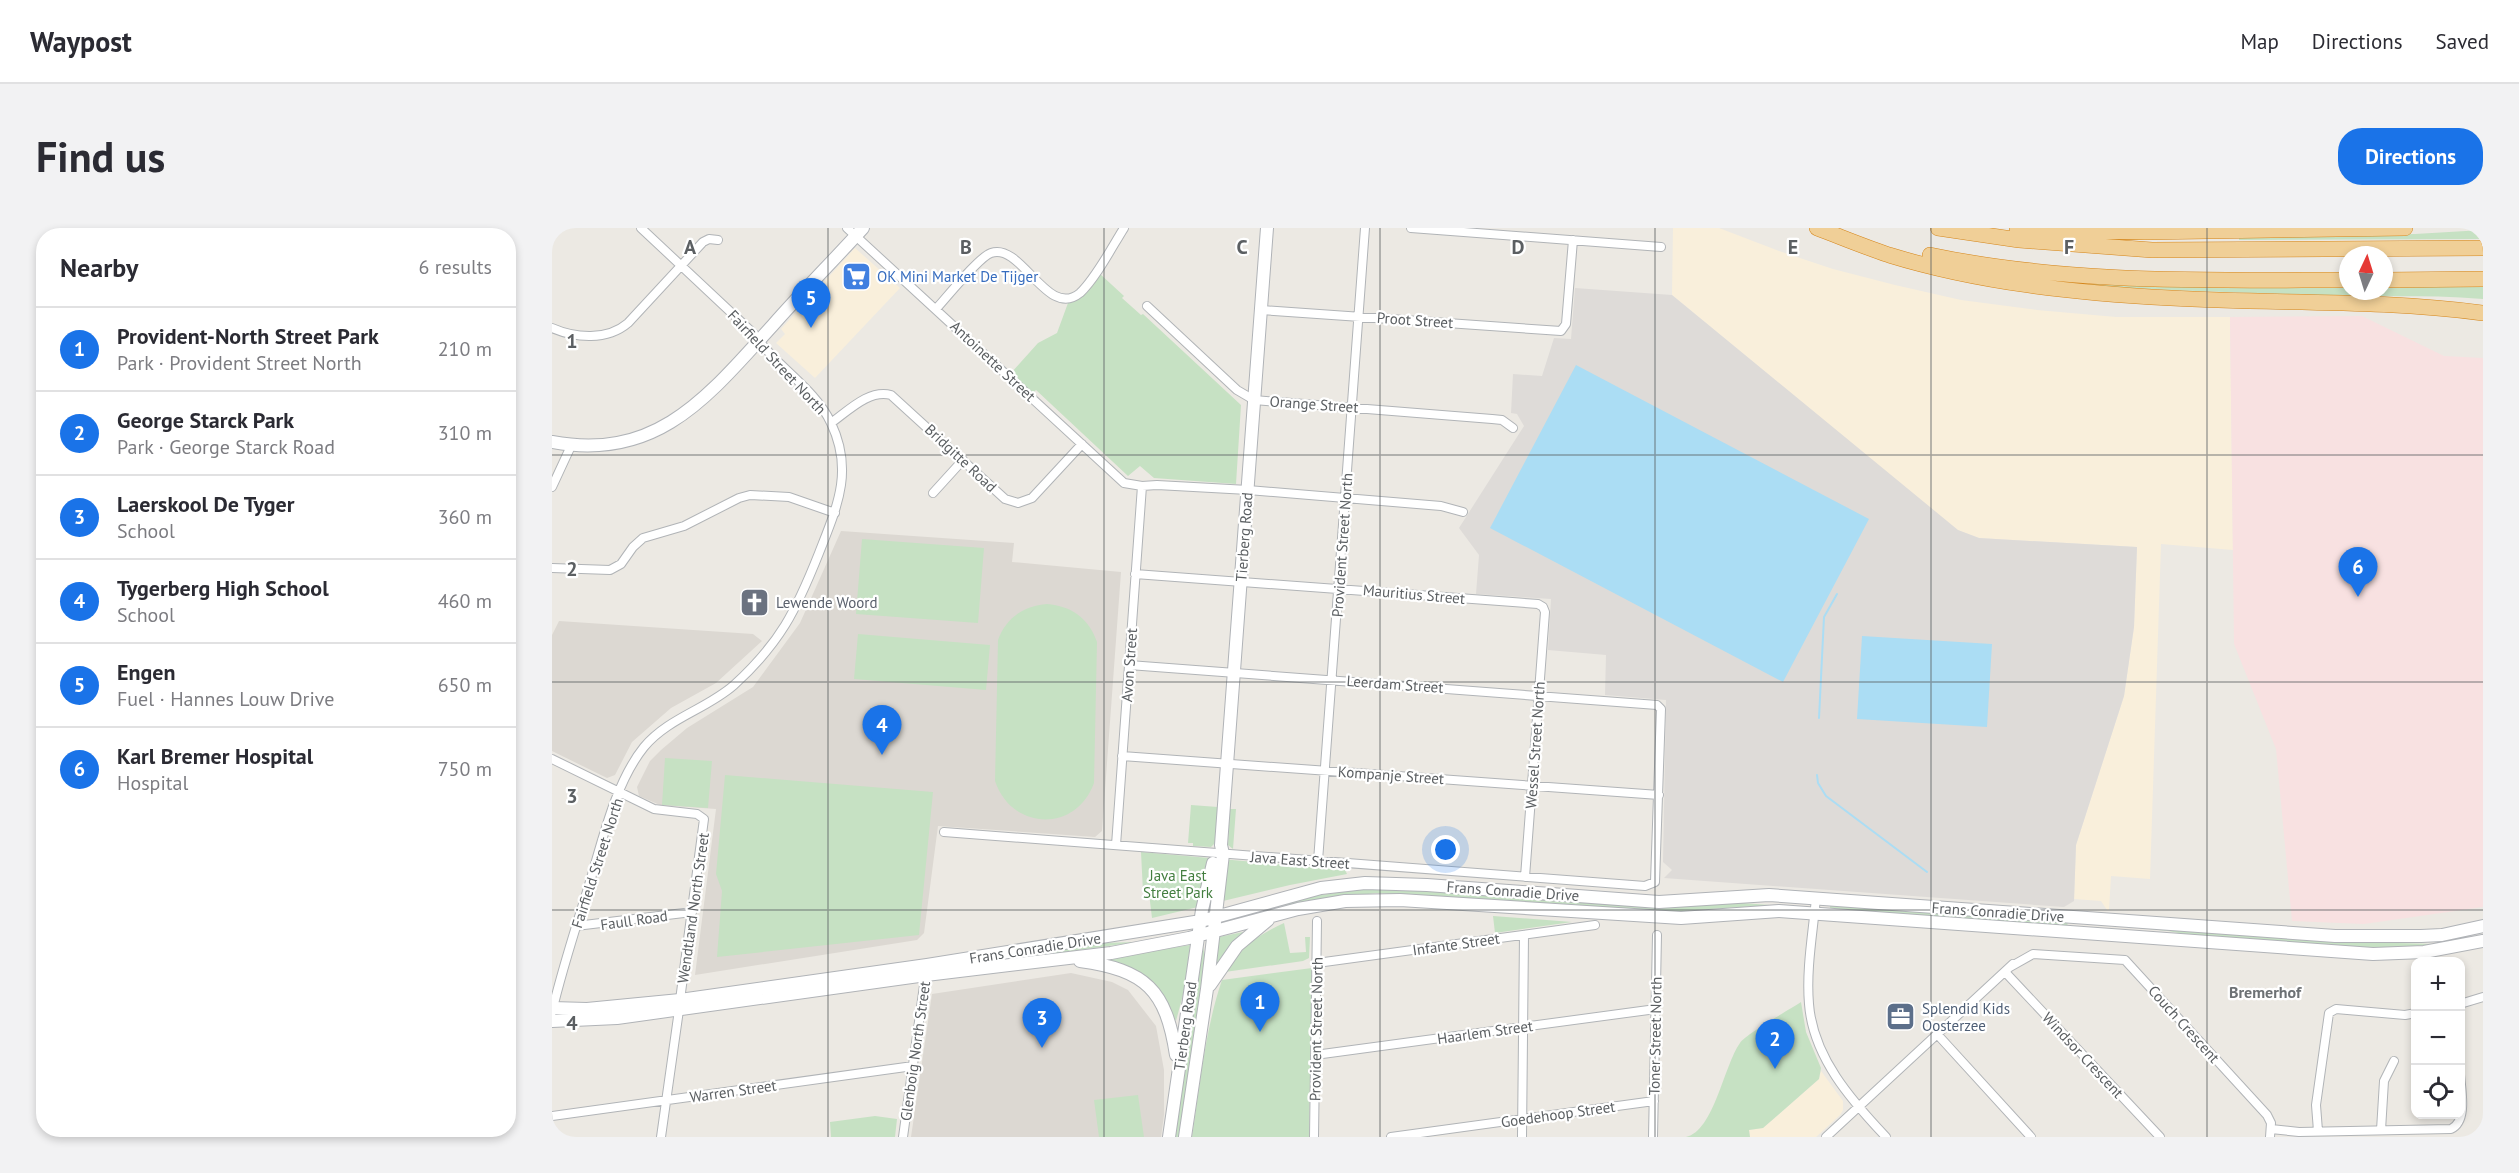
<!DOCTYPE html>
<meta charset="utf-8">
<style>
body{margin:0;font-family:"PT Sans",sans-serif;background:#f2f2f3;color:#2b2b33}
.controls{position:absolute;right:18px;bottom:18px;display:grid;overflow:hidden;border-radius:12px;box-shadow:0 3px 9px #0003}
.controls button{width:54px;height:54px;display:grid;place-items:center;padding:0;border:0;border-bottom:2px solid #e1e1e2;background:#fff;color:#2b2b33;font:30px sans-serif}
.compass{position:absolute;left:1787px;top:18px;width:54px;height:54px;border-radius:50%;background:#fff;box-shadow:0 3px 9px #0003;rotate:4deg}
.you{position:absolute;left:894px;top:622px;width:21px;height:21px;margin:-15px;border:4px solid #fff;border-radius:50%;background:#1a73e8;box-shadow:0 0 0 9px #1a73e833}
.badge{display:grid;place-items:center;width:39px;height:39px;border-radius:50%;background:#1a73e8;color:#fff;font-size:20px;font-weight:700}
.pin{position:absolute;translate:-50% -50px;filter:drop-shadow(0 2px 3px #0008)}
.pin::after{content:'';position:absolute;top:32px;width:21px;height:18px;background:inherit;clip-path:polygon(0 0,100% 0,50% 100%)}
.list{margin:0;padding:0;list-style:none}
h2{display:flex;justify-content:space-between;align-items:center;height:78px;margin:0;padding:0 24px;font-size:26px}
h2 small{font-size:20px;font-weight:400;color:#7c7c81}
.list li{display:grid;grid-template-columns:39px 1fr auto;gap:18px;align-items:center;box-sizing:border-box;height:84px;padding:0 24px;border-top:2px solid #e1e1e2}
.list b{display:block;font-size:22px;white-space:nowrap}
.list p{margin:0;font-size:20px;white-space:nowrap;color:#7c7c81}
.list em{font-size:20px;font-style:normal;color:#7c7c81}
.icon{flex:none;width:33px;height:33px;fill:none;stroke:currentColor;stroke-width:2;stroke-linecap:round;stroke-linejoin:round}
.map{position:relative;flex:none;width:1931px;height:909px;overflow:hidden;border-radius:24px}
header{display:flex;align-items:center;gap:36px;box-sizing:border-box;height:84px;padding:0 30px;background:#fff;border-bottom:2px solid #e1e1e2}
header strong{font-size:28px}
nav{display:flex;gap:33px;margin-inline-start:auto;font-size:21px}
.intro{display:flex;align-items:center;justify-content:space-between;box-sizing:border-box;height:144px;padding:0 36px}
h1{margin:0;font-size:42px}
.button{padding:15px 27px;border-radius:24px;background:#1a73e8;color:#fff;font-size:21px;font-weight:700}
main{display:flex;gap:36px;padding:0 36px}
aside{flex:1;background:#fff;border-radius:24px;box-shadow:0 3px 9px #0003}
.map>svg:first-child{display:block}
.commercial{fill:#f9efdb}
.industrial{fill:#dedbd8}
.education{fill:#dcd8d2}
.medical{fill:#f8e1e1}
.green{fill:#c6e1c3}
.water{fill:#abddf4}
.lines{fill:none;stroke-linecap:round;stroke-linejoin:round}
.stream{stroke:#abddf4;stroke-width:2}
.street-casing{stroke:#b1b4b7;stroke-width:10}
.secondary-casing{stroke:#b0b3b7;stroke-width:14}
.highway-casing{stroke:#d5861b;stroke-width:16}
.street{stroke:#fff;stroke-width:8}
.secondary{stroke:#fff;stroke-width:12}
.highway{stroke:#f0cf97;stroke-width:15}
.grid{fill:none;stroke:#5b5f62;stroke-width:1.5;stroke-opacity:0.55}
.labels{text-anchor:middle;dominant-baseline:central;stroke-width:4.5;stroke-linejoin:round;paint-order:stroke}
.shop-label{font-size:15px;fill:#366cbe;stroke:#fff;text-anchor:start}
.street-label{font-size:15px;fill:#5b5f62;stroke:#fff}
.worship-label{font-size:15px;fill:#5b616d;stroke:#fff;text-anchor:start}
.park-label{font-size:15px;fill:#437e3f;stroke:#fff}
.service-label{font-size:15px;fill:#4e5e75;stroke:#fff;text-anchor:start}
.neighbourhood-label{font-size:16px;font-weight:bold;fill:#6d7174;stroke:#fff}
.grid-label{font-size:20px;text-anchor:middle;font-weight:bold;fill:#5b5f62;stroke:#fff;stroke-width:4.5;stroke-linejoin:round;paint-order:stroke}
</style>
<header>
<strong>Waypost</strong>
<nav><a>Map</a><a>Directions</a><a>Saved</a></nav>
</header>
<div class="intro"><h1>Find us</h1><a class="button">Directions</a></div>
<main>
<aside>
<h2>Nearby<small>6 results</small></h2>
<ul class="list">
<li><span class="badge">1</span><div><b>Provident-North Street Park</b><p>Park · Provident Street North</p></div><em>210 m</em></li>
<li><span class="badge">2</span><div><b>George Starck Park</b><p>Park · George Starck Road</p></div><em>310 m</em></li>
<li><span class="badge">3</span><div><b>Laerskool De Tyger</b><p>School</p></div><em>360 m</em></li>
<li><span class="badge">4</span><div><b>Tygerberg High School</b><p>School</p></div><em>460 m</em></li>
<li><span class="badge">5</span><div><b>Engen</b><p>Fuel · Hannes Louw Drive</p></div><em>650 m</em></li>
<li><span class="badge">6</span><div><b>Karl Bremer Hospital</b><p>Hospital</p></div><em>750 m</em></li>
</ul>
</aside>
<div class="map">
<svg width="1931" height="909" viewBox="0 0 1931 909">
<rect width="100%" height="100%" fill="#ece9e3"/>
<path class="commercial" d="M1121 0H1167L1227 23 1281 41 1343 57 1409 72 1485 82 1564 89H1678L1681 322 1609 316 1598 651 1559 648 1557 682H1555L1549 673 1522 671 1524 617 1572 468 1582 399 1585 319 1427 310 1405 302 1120 67Z
M303 20 348 60 263 150 224 115 233 106 229 101Z
M1269 843 1291 873V882L1288 887 1264 909H1198L1197 902 1211 900 1267 851Z"/>
<path class="industrial" d="M1023 60 1120 67 1406 302 1427 310 1585 319 1582 399 1572 468 1524 617 1522 673 1512 679 1112 650 1120 642 1111 634 1114 472 1053 467 1054 427 996 422 999 371 924 366 927 327 907 300 972 198 965 186 959 185 961 146 990 148 1002 110 1019 111Z"/>
<path class="education" d="M289 303 462 315 460 334 569 344 550 603 543 609 386 598 372 705 365 712 143 747 164 581 108 577 87 568 85 559 98 533 109 522 135 500 201 459 248 395Z
M7 393 201 406 210 413 164 455 119 480 80 514 63 547 55 550 0 523V407Z
M519 745 560 754 576 762 604 798 612 842V887L609 909H359L380 766Z"/>
<path class="medical" d="M1810 88 1892 128 1931 130V679L1812 696 1740 693 1724 521 1682 416 1678 89Z"/>
<path class="green" d="M1931 2V11L1687 12V8L1863 6Z
M547 45 572 68 570 70 589 87 591 86 689 177 684 256 602 250 588 238 576 248 484 162 481 165 459 145 486 115 505 105 516 75C532 71 538 58 547 45Z
M1511 54 1608 59 1796 58V63H1832V58L1931 57V71C1886 67 1843 69 1799 68 1703 65 1607 63 1511 56Z
M310 311 432 320 426 395 304 386Z
M495 376C519 378 537 390 545 414L542 555C524 605 460 603 443 553L446 412C454 390 471 378 495 376Z
M306 406 438 417 434 462 302 451Z
M113 530 160 533 156 580 110 577Z
M173 547 381 564 367 707 165 729 170 663 164 646Z
M639 577 666 579 663 615 659 619 641 618V615H636Z
M678 581H684L681 621 676 617Z
M589 624 793 642 795 646 738 657 600 690 597 665 591 664Z
M811 661H851L1105 679 1190 675 1247 679 1203 678 1116 684 824 665 725 678 748 670Z
M1278 676 1514 694 1516 696 1514 698 1278 681Z
M941 688 1020 694 943 705Z
M732 695 738 725 754 724 753 709H758L757 730 751 733 673 744C691 718 704 708 732 695Z
M1548 696 1774 713 1882 716 1846 720 1796 719 1648 709 1616 703Z
M691 704 690 706 663 742 667 709Z
M586 714 415 737V735L548 715Z
M638 717 632 763 624 793 617 779 551 731Z
M651 719 653 728 627 909H622Z
M760 740 757 909H640C648 857 653 802 670 752Z
M1249 774 1254 804 1269 840 1267 851 1211 900 1197 902 1198 909H1134C1162 903 1172 837 1188 815 1194 806 1237 782 1249 774Z
M586 867 592 909H547L542 872Z
M323 888 345 891 343 909H279L278 894Z"/>
<path class="water" d="M1024 137 1317 291 1231 454 938 300Z
M1310 408 1440 416 1435 499 1305 491Z"/>
<g class="lines">
<path class="stream" d="M1267 490 1272 389 1285 366
M1265 547 1266 555 1274 568 1375 644"/>
<defs>
<path id="street" d="M295 0 572 255 590 258 605 257 696 262 889 278 911 284
M859 0 1109 19
M595 78 685 162 702 172 940 191 950 192 961 200
M384 81C395 69 427 29 439 25 470 14 495 92 528 65 544 50 560 19 572 0
M709 82 1009 103 1014 96 1021 12
M0 100C23 110 55 113 76 95L151 14 157 11 166 12
M279 195C296 183 317 161 339 167L453 271 466 275 480 270 530 216
M0 259 19 218
M381 265 411 232
M0 340 58 342 69 336 81 319 91 310 132 298 187 270 198 267 237 269 283 285
M583 346 986 376 991 379 993 384 973 649
M570 528 1107 567
M0 531 102 581 145 586 152 591 128 772
M392 604 1093 658 1103 654 1109 481 1105 477 577 437
M564 617 590 258
M766 633 813 0
M1264 670C1261 704 1254 741 1257 776 1261 829 1299 872 1334 909
M24 698 140 684
M765 735 1043 697
M1458 739 1481 726 1573 732 1715 887 1719 895 1718 909
M1454 745 1608 909
M1908 776 1931 769
M0 784C10 741 24 699 37 657 50 614 63 555 92 519 116 490 155 481 182 457 228 415 244 383 267 325 285 279 302 243 279 195 262 159 223 138 202 106L89 0
M1385 806 1479 909
M763 827 1104 781
M0 888 361 838
M1719 901 1747 904 1899 901C1916 893 1909 862 1908 846
M1829 902 1832 853 1842 833
M1766 903 1764 877 1777 785 1784 781 1853 787 1864 785
M109 909 127 782
M351 909 374 743
M762 909 765 693
M839 909 1102 873
M970 909 972 707
M1101 909 1105 707
M1274 909 1461 736"/>
<path id="secondary" d="M0 214C106 234 157 167 221 97 250 64 281 33 311 0
M528 733C594 742 614 762 624 827
M658 757 685 718 716 692
M0 780 35 781 128 772 375 737 649 693 769 660 813 655 875 657 1107 674 1217 667 1783 708H1869L1890 707 1931 698
M0 793 65 790 374 747 559 725 637 710 746 681 793 673 848 672 1129 690 1227 683 1821 726 1872 724 1931 713
M617 909 650 682 661 635
M633 909 655 761 671 626 669 617 715 0"/>
<path id="highway" d="M1265 0C1289 9 1313 19 1337 27 1428 55 1525 65 1619 70 1722 76 1828 71 1931 85
M1386 0 1467 12 1600 22 1931 20
M1465 2 1593 4 1853 0
M1378 27C1515 56 1656 52 1796 52
M1832 52 1931 51"/>
</defs>
<use href="#street" class="street-casing"/>
<use href="#secondary" class="secondary-casing"/>
<use href="#highway" class="highway-casing"/>
<use href="#street" class="street"/>
<use href="#secondary" class="secondary"/>
<use href="#highway" class="highway"/>
</g>
<path class="grid" d="M276 0V909M552 0V909M828 0V909M1103 0V909M1379 0V909M1655 0V909M0 227H1931M0 454H1931M0 682H1931"/>
<defs>
<symbol id="supermarket-square" viewBox="-11 -11 22 22"><rect x="-9" y="-9" width="18" height="18" rx="4" fill="#3f7fe0" stroke="#fff"/><path d="M-6-5.5h2.5l.6 2H6L4.5 2H-2.5L-4.4-4H-6ZM-1.5 3.2a1.3 1.3 0 1 0 .1 0ZM3 3.2a1.3 1.3 0 1 0 .1 0Z" fill="#fff"/></symbol>
<symbol id="church-square" viewBox="-11 -11 22 22"><rect x="-9" y="-9" width="18" height="18" rx="4" fill="#6b7280" stroke="#fff"/><path d="M-1.2-6h2.4v3.5h3.3v2.4h-3.3V6h-2.4V-.1h-3.3v-2.4h3.3Z" fill="#fff"/></symbol>
<symbol id="office-square" viewBox="-11 -11 22 22"><rect x="-9" y="-9" width="18" height="18" rx="4" fill="#5c6f8a" stroke="#fff"/><path d="M-6-3h4V-5.5h4V-3h4V5H-6ZM-1-4.5V-3h2v-1.5ZM-6 0V1H6V0Z" fill="#fff"/></symbol>
</defs>
<g fill-rule="evenodd">
<use href="#supermarket-square" x="288" y="32" width="33" height="33"/>
<use href="#church-square" x="186" y="358" width="33" height="33"/>
<use href="#office-square" x="1332" y="772" width="33" height="33"/>
</g>
<g class="labels">
<g class="shop-label">
<text x="325" y="48">OK Mini Market De Tijger</text>
</g>
<g class="street-label">
<text transform="translate(863 92) rotate(4)">Proot Street</text>
<text transform="translate(441 133) rotate(43)">Antoinette Street</text>
<text transform="translate(225 134) rotate(47)">Fairfield Street North</text>
<text transform="translate(762 176) rotate(4)">Orange Street</text>
<text transform="translate(409 230) rotate(43)">Bridgitte Road</text>
<text transform="translate(692 309) rotate(-86)">Tierberg Road</text>
<text transform="translate(790 317) rotate(-86)">Provident Street North</text>
<text transform="translate(862 366) rotate(5)">Mauritius Street</text>
<text transform="translate(577 437) rotate(-86)">Avon Street</text>
<text transform="translate(843 456) rotate(4)">Leerdam Street</text>
<text transform="translate(983 517) rotate(-86)">Wessel Street North</text>
<text transform="translate(839 547) rotate(4)">Kompanje Street</text>
<text transform="translate(748 632) rotate(4)">Java East Street</text>
<text transform="translate(45 635) rotate(-72)">Fairfield Street North</text>
<text transform="translate(961 663) rotate(4)">Frans Conradie Drive</text>
<text transform="translate(141 680) rotate(-82)">Wendtland North Street</text>
<text transform="translate(1446 684) rotate(4)">Frans Conradie Drive</text>
<text transform="translate(82 692) rotate(-8)">Faull Road</text>
<text transform="translate(904 716) rotate(-8)">Infante Street</text>
<text transform="translate(483 720) rotate(-9)">Frans Conradie Drive</text>
<text transform="translate(1632 796) rotate(48)">Couch Crescent</text>
<text transform="translate(633 798) rotate(-82)">Tierberg Road</text>
<text transform="translate(764 801) rotate(-89)">Provident Street North</text>
<text transform="translate(933 804) rotate(-8)">Haarlem Street</text>
<text transform="translate(1103 808) rotate(-89)">Toner Street North</text>
<text transform="translate(363 823) rotate(-82)">Glenboig North Street</text>
<text transform="translate(1531 827) rotate(47)">Windsor Crescent</text>
<text transform="translate(181 863) rotate(-8)">Warren Street</text>
<text transform="translate(1006 886) rotate(-8)">Goedehoop Street</text>
</g>
<g class="worship-label">
<text x="224" y="374">Lewende Woord</text>
</g>
<g class="park-label">
<text x="626" y="647">Java East<tspan x="626" dy="17">Street Park</tspan></text>
</g>
<g class="service-label">
<text x="1370" y="780">Splendid Kids<tspan x="1370" dy="17">Oosterzee</tspan></text>
</g>
<g class="neighbourhood-label">
<text x="1713" y="764">Bremerhof</text>
</g>
</g>
<g class="grid-label">
<text x="138" y="26">A</text>
<text x="414" y="26">B</text>
<text x="690" y="26">C</text>
<text x="966" y="26">D</text>
<text x="1241" y="26">E</text>
<text x="1517" y="26">F</text>
<text x="20" y="120">1</text>
<text x="20" y="348">2</text>
<text x="20" y="575">3</text>
<text x="20" y="802">4</text>
</g>
</svg>
<div class="controls">
<button>+</button>
<button>−</button>
<button><svg class="icon" aria-label="locate" viewBox="0 0 24 24"><circle cx="12" cy="12" r="6"/><path d="M12 2v4M12 18v4M2 12h4M18 12h4"/></svg></button>
</div>
<svg class="compass" viewBox="-18 -18 36 36"><path d="M0-13l5 13h-10z" fill="#e53935"/><path d="M0 13l5-13h-10z" fill="#7c7c81"/></svg>
<div class="you"></div>
<div class="pin badge" style="left:708px;top:804px">1</div>
<div class="pin badge" style="left:1223px;top:841px">2</div>
<div class="pin badge" style="left:490px;top:820px">3</div>
<div class="pin badge" style="left:330px;top:527px">4</div>
<div class="pin badge" style="left:259px;top:100px">5</div>
<div class="pin badge" style="left:1806px;top:369px">6</div>
</div>
</main>
